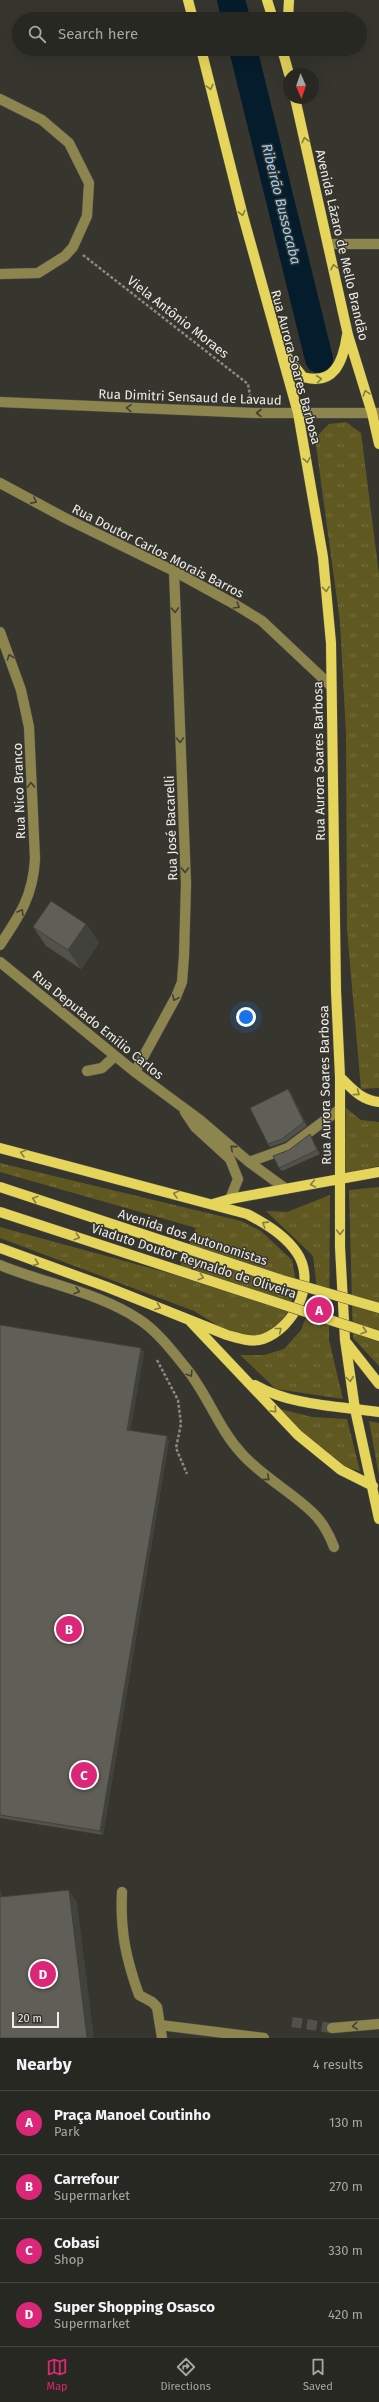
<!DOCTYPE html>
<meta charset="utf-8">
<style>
body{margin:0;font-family:"Fira Sans",sans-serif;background:#34342f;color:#f1f3f6}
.compass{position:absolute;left:283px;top:68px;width:36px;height:36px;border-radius:50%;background:#282822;box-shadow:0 4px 16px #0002;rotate:178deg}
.scale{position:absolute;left:12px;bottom:10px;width:47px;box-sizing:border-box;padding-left:4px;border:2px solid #edece8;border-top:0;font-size:11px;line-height:14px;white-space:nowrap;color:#edece8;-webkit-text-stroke:3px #36352e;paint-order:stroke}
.you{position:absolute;left:246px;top:1017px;width:14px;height:14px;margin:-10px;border:3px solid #fff;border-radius:50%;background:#1a73e8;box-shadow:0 0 0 6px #1a73e833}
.badge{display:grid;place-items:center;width:26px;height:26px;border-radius:50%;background:#db2777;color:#fff;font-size:13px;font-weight:700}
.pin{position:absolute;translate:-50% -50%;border:2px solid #fff;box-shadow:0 1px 4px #0006}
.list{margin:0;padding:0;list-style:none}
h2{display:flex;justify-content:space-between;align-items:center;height:52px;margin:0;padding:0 16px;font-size:17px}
h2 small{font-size:13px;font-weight:400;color:#a5a6a5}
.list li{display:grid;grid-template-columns:26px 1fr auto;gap:12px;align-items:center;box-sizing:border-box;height:64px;padding:0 16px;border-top:1px solid #444440}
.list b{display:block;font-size:15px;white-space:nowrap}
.list p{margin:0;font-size:13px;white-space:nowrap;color:#a5a6a5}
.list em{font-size:13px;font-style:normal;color:#a5a6a5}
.icon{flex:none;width:22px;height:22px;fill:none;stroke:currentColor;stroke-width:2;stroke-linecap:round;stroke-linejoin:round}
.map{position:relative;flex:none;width:379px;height:2038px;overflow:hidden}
.search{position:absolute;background:#282822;box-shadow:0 4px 16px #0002;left:12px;right:12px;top:12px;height:44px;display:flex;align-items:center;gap:10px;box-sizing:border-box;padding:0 14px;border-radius:22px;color:#a5a6a5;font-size:15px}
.sheet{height:308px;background:#282822}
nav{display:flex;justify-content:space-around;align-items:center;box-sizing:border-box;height:56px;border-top:1px solid #444440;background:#282822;font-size:11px;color:#a5a6a5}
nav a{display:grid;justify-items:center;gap:2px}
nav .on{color:#db2777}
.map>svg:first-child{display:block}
.park{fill:url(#park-tufts)}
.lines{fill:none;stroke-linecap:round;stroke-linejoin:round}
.river{stroke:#051c2c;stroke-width:28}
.minor-tunnel{stroke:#51504a;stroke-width:10;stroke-dasharray:10 5;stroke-linecap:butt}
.minor-casing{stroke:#53524c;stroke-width:11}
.major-casing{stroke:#53524c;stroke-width:11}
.path{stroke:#8a8983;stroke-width:2.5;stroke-dasharray:3 2;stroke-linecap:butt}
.minor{stroke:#8d854e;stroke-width:10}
.major{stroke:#e6d55b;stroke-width:10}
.major-bridge-casing{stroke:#53524c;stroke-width:11;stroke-linecap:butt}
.major-bridge{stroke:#e6d55b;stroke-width:10}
.wall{fill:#52524b}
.shaded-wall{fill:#42423d}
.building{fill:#5f5f57;stroke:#42423d}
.oneway{stroke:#857d42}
.oneway2{stroke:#434133}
.labels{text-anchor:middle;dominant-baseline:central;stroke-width:3;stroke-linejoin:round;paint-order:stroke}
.street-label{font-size:13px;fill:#edece8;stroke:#36352e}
.water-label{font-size:14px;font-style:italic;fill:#99d0fb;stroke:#36352e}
</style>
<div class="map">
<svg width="379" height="2038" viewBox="0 0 379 2038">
<defs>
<pattern id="park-tufts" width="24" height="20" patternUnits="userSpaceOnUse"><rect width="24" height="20" fill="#5f5821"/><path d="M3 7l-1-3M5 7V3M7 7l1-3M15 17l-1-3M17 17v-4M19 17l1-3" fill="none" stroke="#767041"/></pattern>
</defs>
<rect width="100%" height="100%" fill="#36352e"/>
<path class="park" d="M346 422 361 433 379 574V1088L361 1089 347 930 346 735 340 622 315 438 329 424Z
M346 1108 361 1120 379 1122V1166L344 1174Z
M0 1163 241 1221 261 1231 292 1260 297 1287 285 1318 272 1333 256 1336 233 1335 194 1311 0 1238V1227L176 1275 196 1228 0 1172Z
M379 1187V1366L353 1338 349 1190Z
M330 1195 329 1340 343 1399 276 1389 240 1355H264L284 1349 301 1330 317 1289 313 1256 266 1211 287 1212Z
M280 1409 312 1417 347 1419 360 1471C328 1465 303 1431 280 1409Z
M369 1421 379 1423V1476Z"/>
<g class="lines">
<path class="river" d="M231 0 236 19
M243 49 319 359"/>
<path class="minor-tunnel" d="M292 2022 332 2028"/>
<defs>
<path id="minor" d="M0 99 42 120 69 143 89 183 87 216 73 247 65 256 38 273 0 274
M329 244H379
M0 402 254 413H379
M0 483 65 518 174 571 236 605 262 621 331 686
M0 632 21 690 29 727 35 859C33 896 20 915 0 945
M0 962 135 1072 200 1120 249 1162 286 1189
M87 1071 102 1068 115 1056
M135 1072 176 997 182 982 184 956 186 884 174 571
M185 1112 195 1127 230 1159 238 1179 230 1199
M249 1162 288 1148 340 1109
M0 1265C46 1284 98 1292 140 1320 158 1332 173 1352 186 1368 208 1395 218 1428 242 1454 263 1477 290 1491 312 1512 323 1522 329 1534 334 1547
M122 1892C120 1931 126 1959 139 1995L152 2002 157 2007 162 2038
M160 2025 264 2038
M332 2028 379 2024"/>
<path id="major" d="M188 0 193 19
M267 0 273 19
M288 19 289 0
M201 49 243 216 298 413 323 557 331 643 336 991 340 1077V1247L345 1340 355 1409 379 1519
M282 49 289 74
M295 98 348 335 372 413 379 444
M284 353 303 377C334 386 343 362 347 335
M340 1077C352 1089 361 1100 379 1102
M0 1148 247 1214C265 1223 285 1235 297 1253 317 1283 294 1328 263 1339 252 1343 238 1338 227 1335L107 1287 0 1248
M213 1204 230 1199 379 1172
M190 1321 298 1435 341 1470 373 1486
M346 1342 379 1384
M255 1385C292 1406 338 1406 379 1412"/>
</defs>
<use href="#minor" class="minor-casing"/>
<use href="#major" class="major-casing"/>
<path class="path" d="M83 255 248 384 251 401
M157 1360 178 1400 181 1424 176 1448 187 1474"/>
<use href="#minor" class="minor"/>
<use href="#major" class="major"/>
<defs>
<path id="major-bridge" d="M0 1187 282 1280 379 1308
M0 1212 379 1336"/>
</defs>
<use href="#major-bridge" class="major-bridge-casing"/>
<use href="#major-bridge" class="major-bridge"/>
</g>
<path class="wall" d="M86 924 99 943 81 969 46 946 33 927Z
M291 1093 307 1126 285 1142 270 1147 268 1144Z
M312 1138 320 1154 282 1171 279 1168 289 1150Z
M0 1325 141 1348 144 1352 130 1430 169 1440 103 1835 0 1818Z"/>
<path class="shaded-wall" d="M86 924 99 943 81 969 68 950Z
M288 1089 291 1093 307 1126 304 1122Z
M310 1134 320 1154 317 1150Z
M141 1348 144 1352 130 1434 127 1430Z
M167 1436 169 1440 103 1835 100 1831Z
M0 1886 3 1910 0 1905Z
M69 1890 77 1902 94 2038H87Z"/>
<path class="building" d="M51 901 86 924 68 950 33 927Z
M288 1089 304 1122 282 1139 268 1144 250 1108Z
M310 1134 317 1150 279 1168 273 1156 289 1150Z
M0 1325 141 1348 127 1430 167 1436 100 1831 0 1815Z
M69 1890 87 2038H0V1897Z"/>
<defs><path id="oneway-chevron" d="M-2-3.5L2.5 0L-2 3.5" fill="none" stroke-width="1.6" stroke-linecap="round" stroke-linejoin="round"/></defs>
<g class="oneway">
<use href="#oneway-chevron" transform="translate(210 87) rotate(76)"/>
<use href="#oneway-chevron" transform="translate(305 140) rotate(-103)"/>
<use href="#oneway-chevron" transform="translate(242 213) rotate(76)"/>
<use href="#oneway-chevron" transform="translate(334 267) rotate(-102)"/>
<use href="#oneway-chevron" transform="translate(319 379) rotate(-7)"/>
<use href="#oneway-chevron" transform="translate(366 393) rotate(-108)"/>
<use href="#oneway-chevron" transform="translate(307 460) rotate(81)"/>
<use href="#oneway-chevron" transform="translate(326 589) rotate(84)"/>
<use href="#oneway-chevron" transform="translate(357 1093) rotate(37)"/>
<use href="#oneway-chevron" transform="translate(23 1153) rotate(-165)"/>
<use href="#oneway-chevron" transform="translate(313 1184) rotate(170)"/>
<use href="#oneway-chevron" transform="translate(176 1194) rotate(-165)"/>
<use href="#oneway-chevron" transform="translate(35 1199) rotate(-162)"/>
<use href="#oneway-chevron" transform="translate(265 1224) rotate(-147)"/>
<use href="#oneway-chevron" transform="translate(340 1232) rotate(89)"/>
<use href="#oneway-chevron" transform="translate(77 1237) rotate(18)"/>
<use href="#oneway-chevron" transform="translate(36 1263) rotate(21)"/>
<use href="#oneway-chevron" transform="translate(201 1277) rotate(18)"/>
<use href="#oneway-chevron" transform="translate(158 1307) rotate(22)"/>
<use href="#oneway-chevron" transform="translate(279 1330) rotate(-39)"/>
<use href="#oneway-chevron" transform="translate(364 1331) rotate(18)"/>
<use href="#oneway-chevron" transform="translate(350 1379) rotate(82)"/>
<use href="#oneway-chevron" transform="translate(274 1410) rotate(47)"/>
</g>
<g class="oneway2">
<use href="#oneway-chevron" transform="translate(129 408) rotate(-178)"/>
<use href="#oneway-chevron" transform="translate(259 413) rotate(-180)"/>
<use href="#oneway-chevron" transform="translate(34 501) rotate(28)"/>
<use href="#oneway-chevron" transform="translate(237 606) rotate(31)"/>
<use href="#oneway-chevron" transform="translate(175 610) rotate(88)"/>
<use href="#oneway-chevron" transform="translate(10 657) rotate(-109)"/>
<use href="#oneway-chevron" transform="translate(180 740) rotate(88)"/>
<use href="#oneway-chevron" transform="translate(31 785) rotate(-92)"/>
<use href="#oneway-chevron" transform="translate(185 870) rotate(88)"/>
<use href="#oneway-chevron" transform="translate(21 912) rotate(-59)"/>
<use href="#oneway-chevron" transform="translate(175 998) rotate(114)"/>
<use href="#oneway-chevron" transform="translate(233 1148) rotate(-139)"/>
<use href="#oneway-chevron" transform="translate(77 1291) rotate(18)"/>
<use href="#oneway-chevron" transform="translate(190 1374) rotate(57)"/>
<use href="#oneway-chevron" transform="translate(267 1478) rotate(40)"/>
<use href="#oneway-chevron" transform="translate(355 2026) rotate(175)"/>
</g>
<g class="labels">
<g class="street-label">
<text transform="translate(342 245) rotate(77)">Avenida Lázaro de Mello Brandão</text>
<text transform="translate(178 317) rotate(38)">Viela Antônio Moraes</text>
<text transform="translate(296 367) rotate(75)">Rua Aurora Soares Barbosa</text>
<text transform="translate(190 397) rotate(2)">Rua Dimitri Sensaud de Lavaud</text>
<text transform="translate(158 551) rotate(27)">Rua Doutor Carlos Morais Barros</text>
<text transform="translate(319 761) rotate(-91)">Rua Aurora Soares Barbosa</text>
<text transform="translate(19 791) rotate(-92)">Rua Nico Branco</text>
<text transform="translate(171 828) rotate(-92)">Rua José Bacarelli</text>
<text transform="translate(98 1025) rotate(39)">Rua Deputado Emílio Carlos</text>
<text transform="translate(325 1085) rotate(-91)">Rua Aurora Soares Barbosa</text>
<text transform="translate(193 1237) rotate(18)">Avenida dos Autonomistas</text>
<text transform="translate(194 1261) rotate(18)">Viaduto Doutor Reynaldo de Oliveira</text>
</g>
<g class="water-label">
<text transform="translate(281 204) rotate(76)">Ribeirão Bussocaba</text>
</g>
</g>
</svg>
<svg class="compass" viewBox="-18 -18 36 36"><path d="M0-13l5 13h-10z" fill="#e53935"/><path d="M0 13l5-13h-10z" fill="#a5a6a5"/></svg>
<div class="scale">20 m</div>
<div class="you"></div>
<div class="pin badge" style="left:319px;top:1310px">A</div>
<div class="pin badge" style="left:69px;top:1629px">B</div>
<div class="pin badge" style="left:84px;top:1775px">C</div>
<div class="pin badge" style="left:43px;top:1974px">D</div>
<div class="search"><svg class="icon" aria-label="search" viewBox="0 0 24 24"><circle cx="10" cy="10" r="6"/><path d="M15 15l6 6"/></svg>Search here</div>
</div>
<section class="sheet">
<h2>Nearby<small>4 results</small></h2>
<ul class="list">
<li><span class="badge">A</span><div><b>Praça Manoel Coutinho</b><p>Park</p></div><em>130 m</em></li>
<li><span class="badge">B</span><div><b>Carrefour</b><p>Supermarket</p></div><em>270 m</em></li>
<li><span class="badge">C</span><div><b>Cobasi</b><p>Shop</p></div><em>330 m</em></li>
<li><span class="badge">D</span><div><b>Super Shopping Osasco</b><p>Supermarket</p></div><em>420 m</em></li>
</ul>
</section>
<nav>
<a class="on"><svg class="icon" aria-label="map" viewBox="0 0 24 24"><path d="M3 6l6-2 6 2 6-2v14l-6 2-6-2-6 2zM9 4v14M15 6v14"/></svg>Map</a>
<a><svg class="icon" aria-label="directions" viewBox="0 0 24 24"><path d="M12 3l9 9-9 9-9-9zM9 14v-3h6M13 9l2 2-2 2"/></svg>Directions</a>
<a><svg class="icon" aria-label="saved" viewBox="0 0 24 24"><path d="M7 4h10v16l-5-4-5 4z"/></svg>Saved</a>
</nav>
